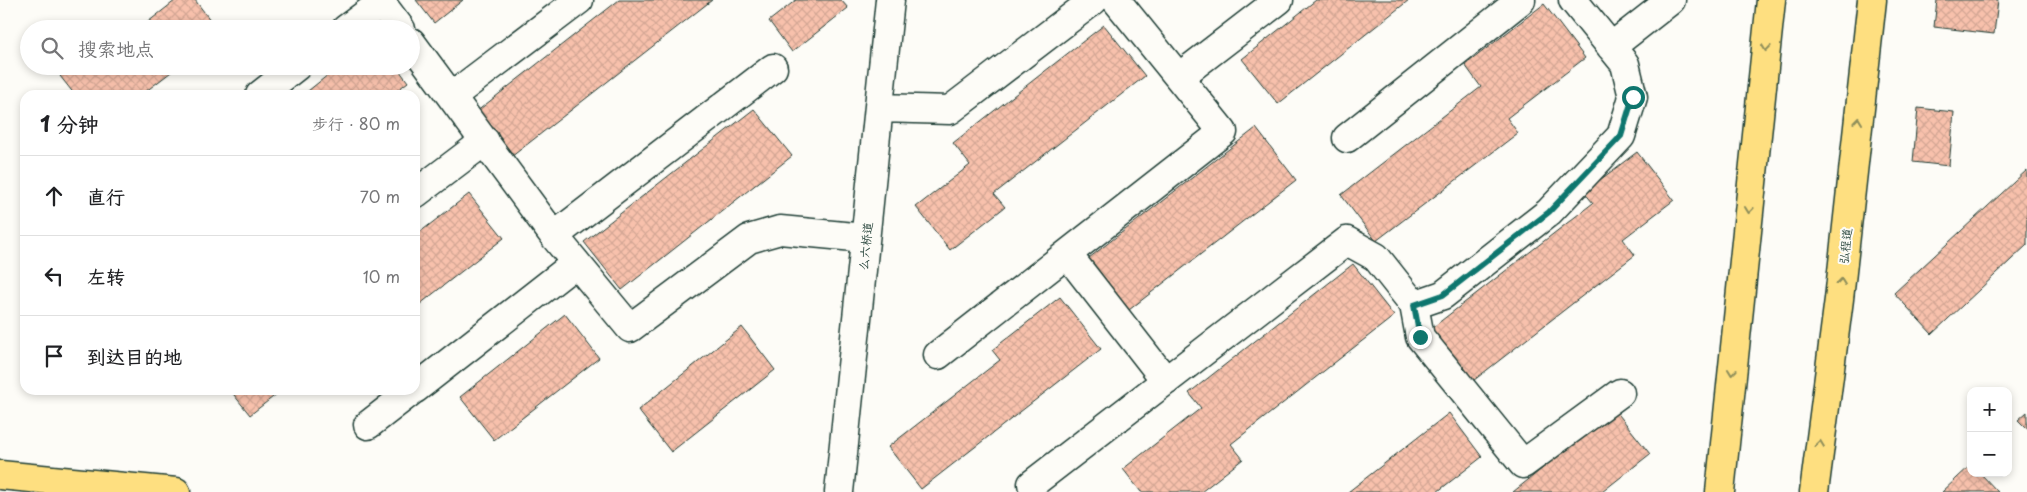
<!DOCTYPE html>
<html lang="zh">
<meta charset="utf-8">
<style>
body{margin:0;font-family:"Playpen Sans","LXGW WenKai TC",sans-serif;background:#f2f2f2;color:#202124}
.controls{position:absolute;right:15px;bottom:15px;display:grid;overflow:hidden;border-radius:10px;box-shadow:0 2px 8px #0003}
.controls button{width:45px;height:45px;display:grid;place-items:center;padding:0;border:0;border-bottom:1px solid #e0e0e0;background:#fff;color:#202124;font:25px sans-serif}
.stop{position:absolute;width:15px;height:15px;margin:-11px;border:4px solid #0f766e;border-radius:50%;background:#fff}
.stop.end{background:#0f766e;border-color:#fff;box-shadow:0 1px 5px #0008}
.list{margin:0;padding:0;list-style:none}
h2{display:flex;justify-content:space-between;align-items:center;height:65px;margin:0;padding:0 20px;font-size:21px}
h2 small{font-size:16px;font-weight:400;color:#757577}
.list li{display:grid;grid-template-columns:32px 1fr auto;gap:15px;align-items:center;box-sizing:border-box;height:80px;padding:0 20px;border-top:1px solid #e0e0e0}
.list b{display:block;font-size:19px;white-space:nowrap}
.list em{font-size:16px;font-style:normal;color:#757577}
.icon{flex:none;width:28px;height:28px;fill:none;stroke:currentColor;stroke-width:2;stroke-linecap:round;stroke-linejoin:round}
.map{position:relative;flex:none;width:2027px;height:492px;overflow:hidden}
.search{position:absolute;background:#fff;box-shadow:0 2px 8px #0003;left:20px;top:20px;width:400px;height:55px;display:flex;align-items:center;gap:12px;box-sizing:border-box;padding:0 18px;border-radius:28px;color:#757577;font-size:19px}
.panel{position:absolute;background:#fff;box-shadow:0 2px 8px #0003;left:20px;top:90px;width:400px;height:305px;border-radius:15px}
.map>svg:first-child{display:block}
.building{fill:url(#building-cross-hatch);stroke:#1f3d34}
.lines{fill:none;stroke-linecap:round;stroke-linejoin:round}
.minor-casing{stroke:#1f3d34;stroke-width:31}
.major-casing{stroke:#1f3d34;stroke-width:31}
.minor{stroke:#fdfcf7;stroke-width:28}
.major{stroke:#fedf80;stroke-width:28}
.oneway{stroke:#8e8e5a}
.route{stroke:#0f766e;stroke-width:6}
.labels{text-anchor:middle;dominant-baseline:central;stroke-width:4;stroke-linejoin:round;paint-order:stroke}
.street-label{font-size:12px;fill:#1f3d34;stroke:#fdfcf7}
</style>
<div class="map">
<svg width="2027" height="492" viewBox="0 0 2027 492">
<defs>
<pattern id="building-cross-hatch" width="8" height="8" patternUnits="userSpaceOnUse" patternTransform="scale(1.25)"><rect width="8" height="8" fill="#f8c1ac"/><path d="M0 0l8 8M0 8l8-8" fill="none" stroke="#d4a795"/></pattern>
</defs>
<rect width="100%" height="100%" fill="#fdfcf7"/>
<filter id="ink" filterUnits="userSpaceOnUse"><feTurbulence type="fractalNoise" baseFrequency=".02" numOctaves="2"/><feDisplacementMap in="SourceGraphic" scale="10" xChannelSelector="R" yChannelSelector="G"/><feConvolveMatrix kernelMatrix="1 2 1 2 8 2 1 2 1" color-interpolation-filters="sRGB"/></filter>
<g filter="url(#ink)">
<path class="building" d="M176 0H195L217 29H139Z
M416 0H463L434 23Z
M619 0H712L511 157 476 112Z
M796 0H841L848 8 792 52 769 21Z
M1316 0H1409L1278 104 1242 59Z
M1937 0H1998L1994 34 1934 27Z
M1544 4 1585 58 1507 118 1518 133 1376 241 1341 195 1481 87 1465 65Z
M1104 25 1145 76 994 194 1005 207 950 250 916 207 970 165 953 143Z
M74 66H179L141 95H75L60 76Z
M339 66H396L408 82 391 95H303Z
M1918 108 1954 112 1949 166 1913 162Z
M754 109 792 156 622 290 584 242Z
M1256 128 1296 180 1129 310 1089 258Z
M1637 152 1674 200 1623 239 1635 255 1469 384 1428 331 1593 203 1584 192Z
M2027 170V245L1932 334 1894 293Z
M469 194 504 238 415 308V236Z
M1353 264 1394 316 1231 444 1243 459 1201 492H1141L1123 469 1201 408 1189 393Z
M1060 297 1101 349 921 489 888 447 1000 360 992 350Z
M565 314 599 358 494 440 460 397Z
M742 327 775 370 671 452 638 410Z
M230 390H282L250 415Z
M1615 410 1650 454 1602 492H1513Z
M2027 412V429L2018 420Z
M1449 413 1482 457 1437 492H1348Z
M1971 465V473H1980L1998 492H1942Z"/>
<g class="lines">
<defs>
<path id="minor" d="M379 0 401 29
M346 29 381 3
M411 42 554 236 630 328 749 239 780 230 865 238
M1611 47 1671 0
M1179 77 1279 0
M260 95 297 66
M452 96 579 0
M879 108 950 110 1094 0
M1347 138 1521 0
M415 194 485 141
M554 236 773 68
M1067 254 1223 132 1116 0
M1414 305 1443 295 1549 212 1621 136 1633 97 1625 64 1573 0
M938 355 1067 254 1166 381
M415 389 576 263
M368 425 413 390
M1032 484 1347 241 1376 257 1414 305 1420 337 1523 464 1620 393
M839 492 890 0"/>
<path id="major" d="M0 475 176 492
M1720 492 1771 0
M1814 492 1839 299 1872 0"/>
</defs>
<use href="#minor" class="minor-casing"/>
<use href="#major" class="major-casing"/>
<use href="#minor" class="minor"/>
<use href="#major" class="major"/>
</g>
<defs><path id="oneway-chevron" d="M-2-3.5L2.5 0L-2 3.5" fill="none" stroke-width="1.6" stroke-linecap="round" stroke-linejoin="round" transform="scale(1.25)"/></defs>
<g class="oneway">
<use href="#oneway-chevron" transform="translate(1766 48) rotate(96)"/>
<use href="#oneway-chevron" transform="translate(1858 121) rotate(-84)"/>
<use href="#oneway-chevron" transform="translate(1749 210) rotate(96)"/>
<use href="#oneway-chevron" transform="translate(1841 282) rotate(-84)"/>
<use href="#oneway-chevron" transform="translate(1732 372) rotate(96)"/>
<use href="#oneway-chevron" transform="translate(1820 444) rotate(-83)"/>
</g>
</g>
<g class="lines" filter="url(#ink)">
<path class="route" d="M1420 337 1414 305 1443 295 1549 212 1621 136 1633 97"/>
</g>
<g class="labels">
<g class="street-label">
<text transform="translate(865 246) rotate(-84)">么六桥道</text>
<text transform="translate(1845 246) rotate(-84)">弘程道</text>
</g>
</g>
</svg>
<div class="controls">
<button>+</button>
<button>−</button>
</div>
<div class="stop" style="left:1633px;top:97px"></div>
<div class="stop end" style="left:1420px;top:337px"></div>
<div class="search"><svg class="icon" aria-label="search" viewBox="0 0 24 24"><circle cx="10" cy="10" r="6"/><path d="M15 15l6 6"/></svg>搜索地点</div>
<section class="panel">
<h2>1 分钟<small>步行 · 80 m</small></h2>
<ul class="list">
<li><svg class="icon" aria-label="ahead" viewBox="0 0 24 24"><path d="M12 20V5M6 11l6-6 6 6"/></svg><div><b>直行</b></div><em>70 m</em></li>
<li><svg class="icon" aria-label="left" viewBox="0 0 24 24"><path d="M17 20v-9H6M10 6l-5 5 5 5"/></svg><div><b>左转</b></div><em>10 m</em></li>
<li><svg class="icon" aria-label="arrive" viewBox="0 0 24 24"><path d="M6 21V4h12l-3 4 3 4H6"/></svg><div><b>到达目的地</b></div></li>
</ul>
</section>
</div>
